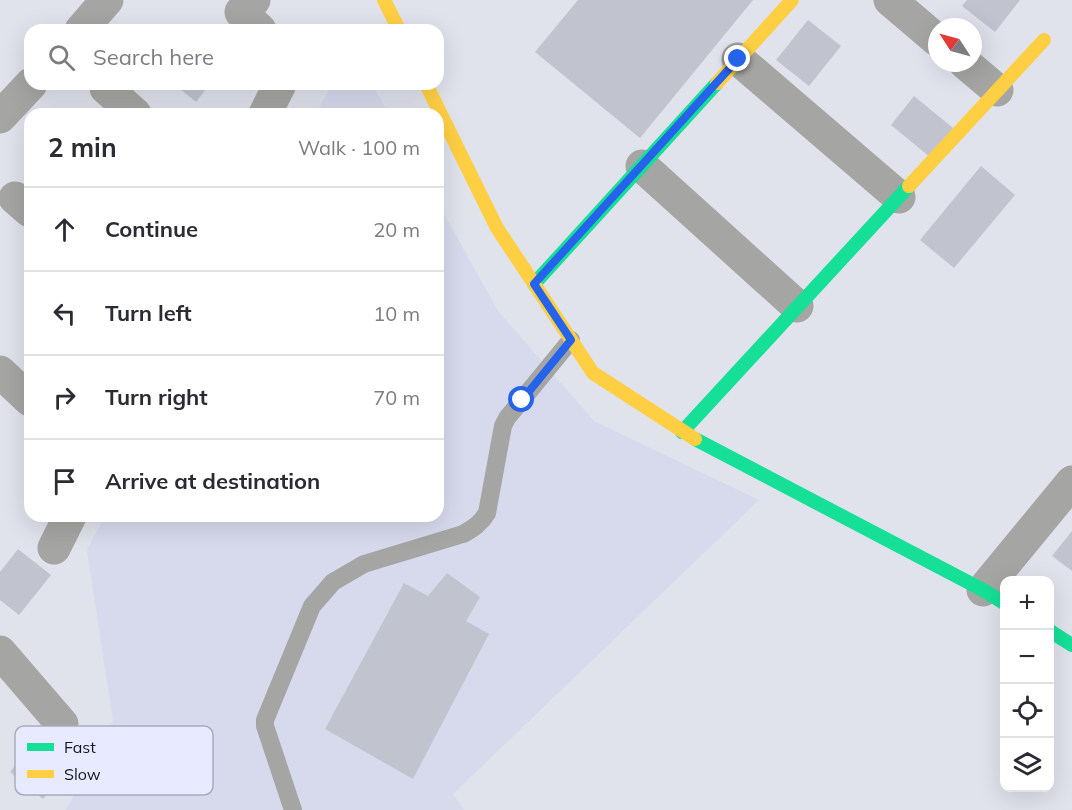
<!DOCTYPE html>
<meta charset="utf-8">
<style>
body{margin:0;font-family:Mulish,sans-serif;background:#f2f2f3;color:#2b2b33}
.controls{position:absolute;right:18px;bottom:18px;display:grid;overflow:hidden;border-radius:12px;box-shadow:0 6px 24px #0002}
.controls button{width:54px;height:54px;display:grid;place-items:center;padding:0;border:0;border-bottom:2px solid #e1e1e2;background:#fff;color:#2b2b33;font:30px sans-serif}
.compass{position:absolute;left:928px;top:18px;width:54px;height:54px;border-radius:50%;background:#fff;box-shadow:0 6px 24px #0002;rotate:306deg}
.stop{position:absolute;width:18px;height:18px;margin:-14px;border:4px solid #2563eb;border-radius:50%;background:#fff}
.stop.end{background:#2563eb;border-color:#fff;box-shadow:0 2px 6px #0008}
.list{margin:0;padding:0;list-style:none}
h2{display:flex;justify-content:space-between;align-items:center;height:78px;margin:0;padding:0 24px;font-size:26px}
h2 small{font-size:20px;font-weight:400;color:#7c7c81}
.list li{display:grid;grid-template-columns:39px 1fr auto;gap:18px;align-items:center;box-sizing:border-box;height:84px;padding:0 24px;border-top:2px solid #e1e1e2}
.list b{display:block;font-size:22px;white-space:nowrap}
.list em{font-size:20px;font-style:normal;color:#7c7c81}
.icon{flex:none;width:33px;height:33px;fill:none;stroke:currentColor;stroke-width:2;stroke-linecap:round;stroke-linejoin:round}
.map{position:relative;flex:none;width:1072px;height:810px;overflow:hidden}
.search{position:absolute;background:#fff;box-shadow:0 6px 24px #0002;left:24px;top:24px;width:420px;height:66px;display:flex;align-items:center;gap:15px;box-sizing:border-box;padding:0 21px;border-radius:18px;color:#7c7c81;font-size:22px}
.panel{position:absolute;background:#fff;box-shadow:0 6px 24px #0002;left:24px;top:108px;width:420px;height:414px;border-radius:18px}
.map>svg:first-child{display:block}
.built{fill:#d7daed}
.building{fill:#c1c3cf}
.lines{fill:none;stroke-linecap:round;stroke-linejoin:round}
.lane{stroke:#a5a5a3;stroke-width:18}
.street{stroke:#a5a5a3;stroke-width:33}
.fast{stroke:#16e098;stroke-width:14}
.slow{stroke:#ffcf43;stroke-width:14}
.route{stroke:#2563eb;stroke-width:8}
.key{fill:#e8ebff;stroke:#a9abbc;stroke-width:1.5}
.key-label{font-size:16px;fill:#16171e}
</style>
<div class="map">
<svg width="1072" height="810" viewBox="0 0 1072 810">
<rect width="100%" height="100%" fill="#e0e2ec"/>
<path class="built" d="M332 84H372L389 114H316Z
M438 203 498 311 594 421 759 500 453 794 464 810H66L113 721 87 550 105 516H438Z"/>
<path class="building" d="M578 0H753L640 138 535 52Z
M967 0H1020L995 32 962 6Z
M808 20 841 46 809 86 776 60Z
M174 84H210L196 102Z
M914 96 953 128 930 157 891 125Z
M981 166 1015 195 954 268 920 240Z
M1072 531V571L1052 556Z
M18 549 51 575 19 615 0 600V572Z
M447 573 480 597 466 621 489 634 413 779 325 729 404 583 428 596Z
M42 732 75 758 43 799 10 772Z"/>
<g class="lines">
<path class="lane" d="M293 810 265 726V720L312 606 333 582 364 564 463 534C474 528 481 523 487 513L503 426 507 418 571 340"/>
<path class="street" d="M254 0 241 12 260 30
M890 0 937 40
M81 30 107 0
M738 59 899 197
M965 63 997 90
M106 88 135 114
M265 114 280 84
M0 117 31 84
M642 166 797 306
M15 198 30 211
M0 372 30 400
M54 548 70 516
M983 590 1072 482
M0 652 62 724"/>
<path class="fast" d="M534 284 717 83
M682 432 909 186
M695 439 983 590 1004 603
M1050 631 1072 645"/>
<path class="slow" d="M384 0 399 30
M717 83 792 0
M426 84 497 228 593 373 695 439
M909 186 1044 40"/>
</g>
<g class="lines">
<path class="route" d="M522 400 571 340 534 284 738 59"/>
</g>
<rect x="15" y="726" width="198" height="69" rx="9" class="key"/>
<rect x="27" y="743" width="27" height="8" fill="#16e098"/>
<rect x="27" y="770" width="27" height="8" fill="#ffcf43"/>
<g class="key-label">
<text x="64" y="753">Fast</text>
<text x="64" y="780">Slow</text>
</g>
</svg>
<div class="controls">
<button>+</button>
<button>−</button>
<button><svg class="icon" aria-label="locate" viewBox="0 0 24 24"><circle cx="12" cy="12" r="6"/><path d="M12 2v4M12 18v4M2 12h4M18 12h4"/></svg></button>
<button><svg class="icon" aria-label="layers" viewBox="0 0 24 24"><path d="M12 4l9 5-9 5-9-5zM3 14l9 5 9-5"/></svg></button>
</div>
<svg class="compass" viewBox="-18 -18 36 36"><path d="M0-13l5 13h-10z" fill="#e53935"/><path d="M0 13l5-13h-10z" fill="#7c7c81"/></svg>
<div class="stop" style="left:522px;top:400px"></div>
<div class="stop end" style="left:738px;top:59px"></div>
<div class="search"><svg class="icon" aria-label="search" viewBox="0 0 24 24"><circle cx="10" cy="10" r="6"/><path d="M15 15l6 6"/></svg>Search here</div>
<section class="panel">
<h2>2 min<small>Walk · 100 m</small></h2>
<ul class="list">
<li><svg class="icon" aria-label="ahead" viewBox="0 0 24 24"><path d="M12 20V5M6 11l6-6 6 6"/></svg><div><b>Continue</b></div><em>20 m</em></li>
<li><svg class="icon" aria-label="left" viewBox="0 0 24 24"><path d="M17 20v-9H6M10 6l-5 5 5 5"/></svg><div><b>Turn left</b></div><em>10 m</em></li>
<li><svg class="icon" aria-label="right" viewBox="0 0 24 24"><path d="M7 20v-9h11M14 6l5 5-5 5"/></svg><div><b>Turn right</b></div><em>70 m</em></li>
<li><svg class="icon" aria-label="arrive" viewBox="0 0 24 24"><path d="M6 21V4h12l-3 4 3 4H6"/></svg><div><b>Arrive at destination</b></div></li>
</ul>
</section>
</div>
